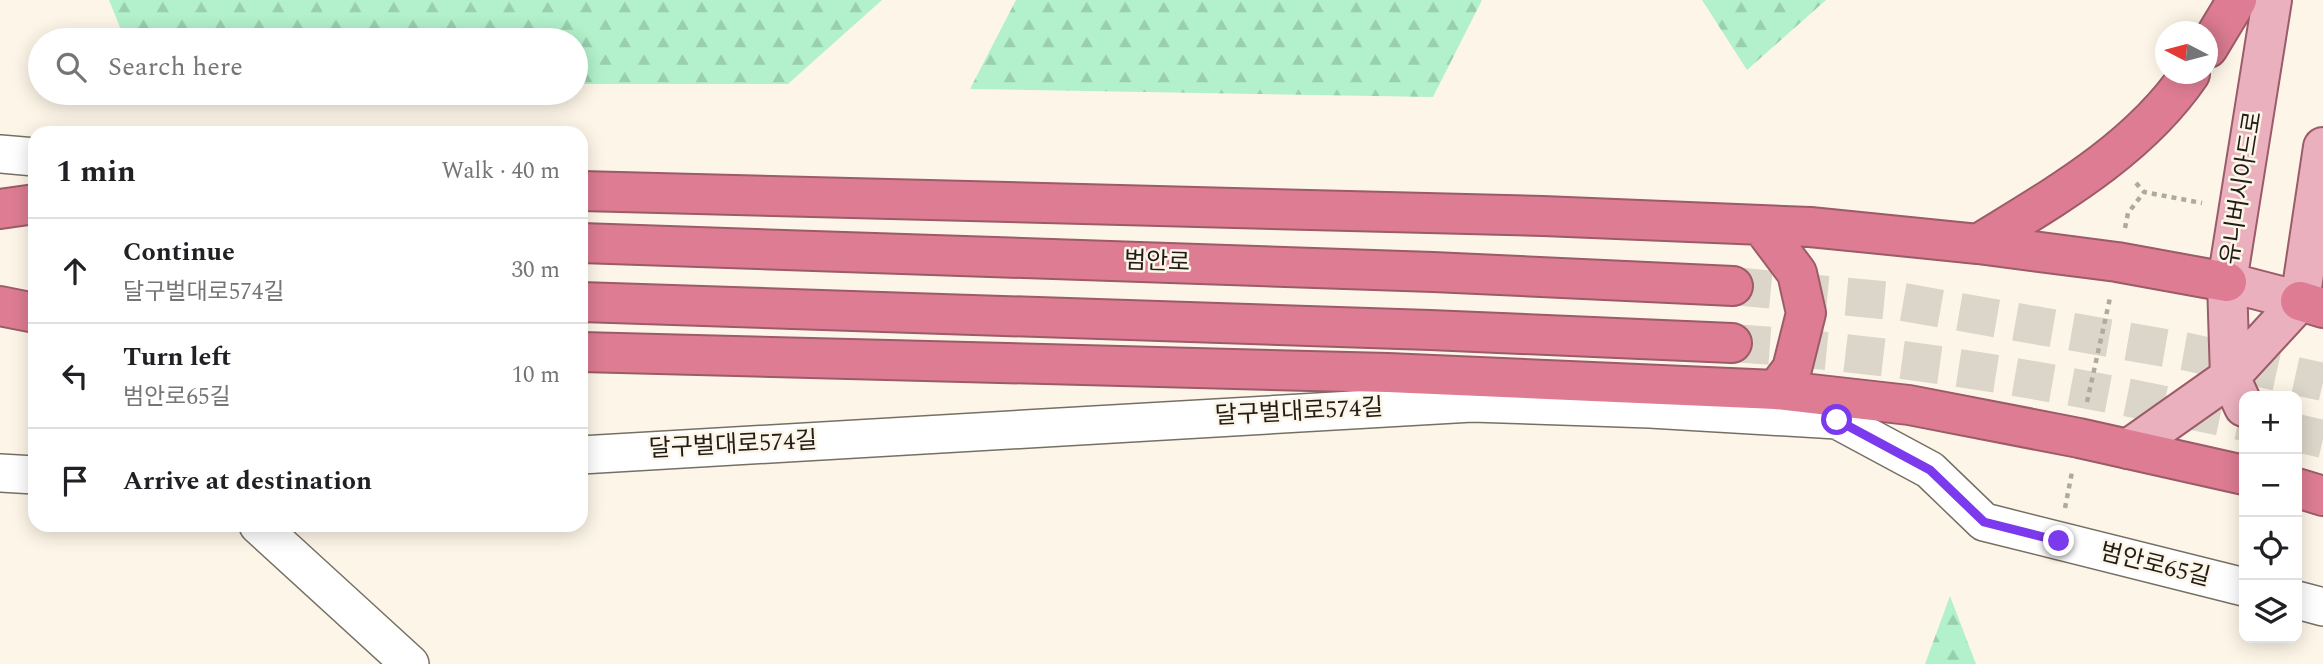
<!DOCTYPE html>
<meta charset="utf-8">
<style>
body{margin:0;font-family:Spectral,"Noto Sans KR",serif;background:#f6f6f6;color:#202124}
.controls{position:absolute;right:21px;bottom:21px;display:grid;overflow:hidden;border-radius:14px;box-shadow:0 4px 18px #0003}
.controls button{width:63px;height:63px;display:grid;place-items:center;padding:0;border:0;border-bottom:2px solid #e0e0e0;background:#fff;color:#202124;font:35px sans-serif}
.compass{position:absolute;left:2155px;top:21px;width:63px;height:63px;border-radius:50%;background:#fff;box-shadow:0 4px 18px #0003;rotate:276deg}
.stop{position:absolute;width:21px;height:21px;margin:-16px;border:5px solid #7c3aed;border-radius:50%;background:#fff}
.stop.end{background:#7c3aed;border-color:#fff;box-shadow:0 2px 7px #0008}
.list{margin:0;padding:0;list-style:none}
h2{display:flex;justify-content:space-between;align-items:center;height:91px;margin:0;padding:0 28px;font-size:30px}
h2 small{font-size:23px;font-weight:400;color:#757577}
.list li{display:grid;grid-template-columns:46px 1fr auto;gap:21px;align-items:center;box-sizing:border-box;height:105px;padding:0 28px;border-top:2px solid #e0e0e0}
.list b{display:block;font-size:26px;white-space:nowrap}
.list p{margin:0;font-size:23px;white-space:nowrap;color:#757577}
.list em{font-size:23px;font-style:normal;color:#757577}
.icon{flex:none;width:38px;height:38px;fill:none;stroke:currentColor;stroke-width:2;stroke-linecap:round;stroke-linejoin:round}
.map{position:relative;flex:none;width:2323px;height:664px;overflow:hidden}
.search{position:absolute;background:#fff;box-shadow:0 4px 18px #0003;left:28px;top:28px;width:560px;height:77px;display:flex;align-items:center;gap:18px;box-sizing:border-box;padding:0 24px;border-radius:38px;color:#757577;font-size:26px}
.panel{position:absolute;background:#fff;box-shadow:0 4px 18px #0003;left:28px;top:126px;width:560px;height:406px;border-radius:21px}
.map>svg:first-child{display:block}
.forest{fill:url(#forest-firs)}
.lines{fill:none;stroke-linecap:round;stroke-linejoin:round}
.highway-tunnel{stroke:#dcd5c9;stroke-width:38;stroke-dasharray:38 19;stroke-linecap:butt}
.minor-casing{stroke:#767064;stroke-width:40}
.major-casing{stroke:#9b5b68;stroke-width:42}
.highway-casing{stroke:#9b5b68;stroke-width:42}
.path{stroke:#afaa9f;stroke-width:4.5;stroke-dasharray:5 5;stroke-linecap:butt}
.minor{stroke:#fff;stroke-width:37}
.major{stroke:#ebb0be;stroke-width:38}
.highway{stroke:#dd7c93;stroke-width:38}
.route{stroke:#7c3aed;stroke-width:9}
.labels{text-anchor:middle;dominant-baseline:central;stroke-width:5;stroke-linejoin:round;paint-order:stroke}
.street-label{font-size:24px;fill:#201d18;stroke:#fdf6e8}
</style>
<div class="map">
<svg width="2323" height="664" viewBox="0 0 2323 664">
<defs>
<pattern id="forest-firs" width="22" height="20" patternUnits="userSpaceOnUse" patternTransform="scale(1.75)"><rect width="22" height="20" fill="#b2f1cb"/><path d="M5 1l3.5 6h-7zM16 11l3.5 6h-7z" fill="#99ceae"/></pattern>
</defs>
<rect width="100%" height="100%" fill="#fdf6e8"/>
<path class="forest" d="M109 0H882L788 84H576V40H125Z
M1016 0H1482L1433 97 970 89Z
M1702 0H1826L1747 70Z
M1950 596 1976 664H1925Z"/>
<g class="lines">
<path class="highway-tunnel" d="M1733 286 1903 302 2188 352 2323 382
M1732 343C1904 354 2076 385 2244 422
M2297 433 2323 439"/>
<defs>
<path id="minor" d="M0 154 35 157
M581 455 1472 403 1650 409 1837 420 1930 470 1984 522 2244 587
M0 473 35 475
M258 525 410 664
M2297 600 2323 607"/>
<path id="major" d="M2227 282 2300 301
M2244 407 2230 377 2227 282 2272 0
M2128 449 2230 377 2300 301 2323 147"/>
<path id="highway" d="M2208 48 2237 0
M581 191 1543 216 1810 227 1978 244 2117 262 2227 282
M0 209 35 204
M1761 225 1797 273 1806 313 1792 369 1776 390
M581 243 1433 272 1733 286
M1978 244C2056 196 2138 150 2190 74
M2300 301 2323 308
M581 302 1430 330 1732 343
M0 306 35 313
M581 352 1388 373 1776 390 1909 405 2079 438 2244 475
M2297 488 2323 496"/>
</defs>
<use href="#minor" class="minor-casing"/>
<use href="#major" class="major-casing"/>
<use href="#highway" class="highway-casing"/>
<path class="path" d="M2136 183 2144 192 2202 203
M2125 228 2128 213 2144 192
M2087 402 2110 298
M2065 508 2072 472"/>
<use href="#minor" class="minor"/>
<use href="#major" class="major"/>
<use href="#highway" class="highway"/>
</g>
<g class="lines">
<path class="route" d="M1837 420 1930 470 1984 522 2059 541"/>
</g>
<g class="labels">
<g class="street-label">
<text transform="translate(2242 188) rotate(-81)">유니버시아드로</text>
<text transform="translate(1157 262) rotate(2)">범안로</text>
<text transform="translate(1299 412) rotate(-3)">달구벌대로574길</text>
<text transform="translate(733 445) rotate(-3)">달구벌대로574길</text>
<text transform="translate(2155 565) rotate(14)">범안로65길</text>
</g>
</g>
</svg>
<div class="controls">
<button>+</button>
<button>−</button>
<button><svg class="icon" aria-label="locate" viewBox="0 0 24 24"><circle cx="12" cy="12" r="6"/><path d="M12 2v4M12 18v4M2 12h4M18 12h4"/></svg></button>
<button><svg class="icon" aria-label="layers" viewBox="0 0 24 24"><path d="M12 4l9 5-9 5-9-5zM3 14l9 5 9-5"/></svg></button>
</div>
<svg class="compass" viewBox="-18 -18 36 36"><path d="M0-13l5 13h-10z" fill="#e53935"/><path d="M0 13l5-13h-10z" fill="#757577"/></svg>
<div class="stop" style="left:1837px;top:420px"></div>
<div class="stop end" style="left:2059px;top:541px"></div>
<div class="search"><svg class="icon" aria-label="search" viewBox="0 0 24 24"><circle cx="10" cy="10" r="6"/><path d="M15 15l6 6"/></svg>Search here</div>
<section class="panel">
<h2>1 min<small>Walk · 40 m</small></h2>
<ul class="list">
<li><svg class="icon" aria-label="ahead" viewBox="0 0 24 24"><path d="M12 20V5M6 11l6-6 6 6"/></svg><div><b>Continue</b><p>달구벌대로574길</p></div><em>30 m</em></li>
<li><svg class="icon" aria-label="left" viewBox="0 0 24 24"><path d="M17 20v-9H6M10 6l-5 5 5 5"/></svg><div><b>Turn left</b><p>범안로65길</p></div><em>10 m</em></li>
<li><svg class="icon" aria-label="arrive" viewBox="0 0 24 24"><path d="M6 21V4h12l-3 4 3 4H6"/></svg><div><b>Arrive at destination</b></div></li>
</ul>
</section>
</div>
